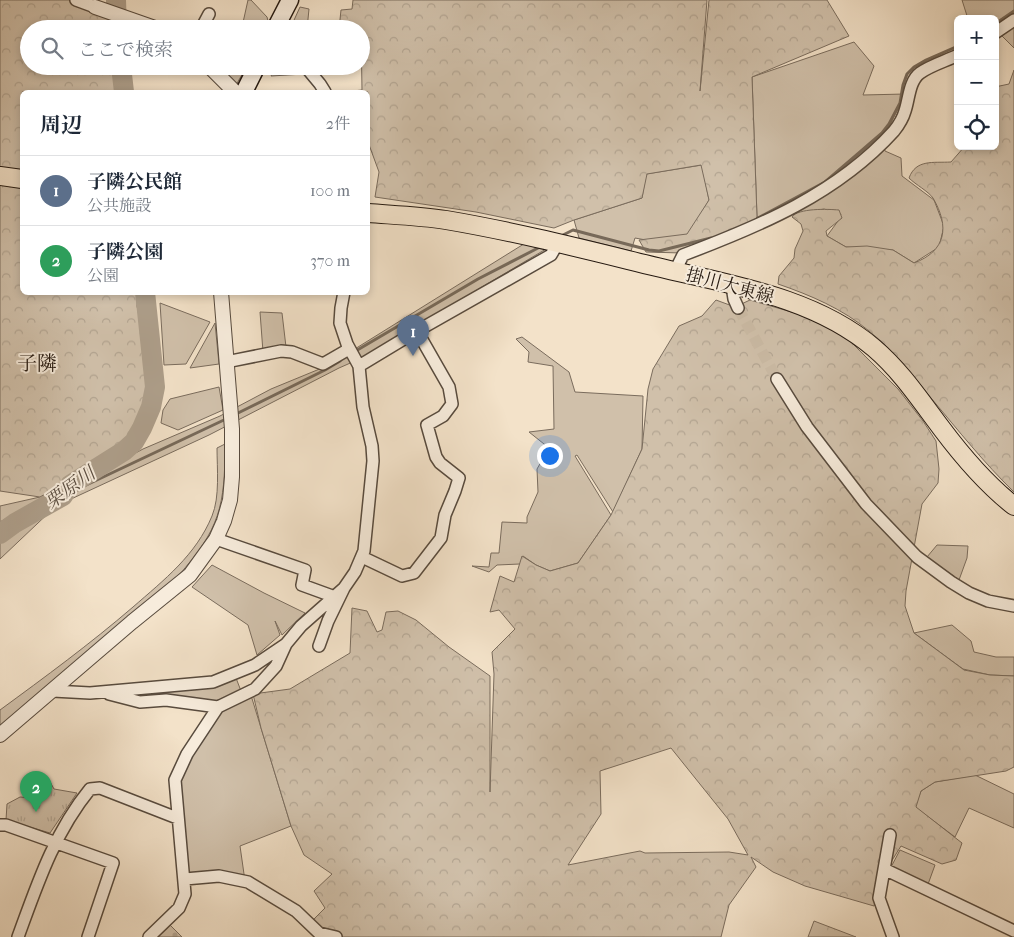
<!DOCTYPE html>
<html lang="ja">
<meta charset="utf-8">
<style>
body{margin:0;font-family:"IM FELL French Canon","Noto Serif JP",serif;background:#f2f2f3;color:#1f2937}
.controls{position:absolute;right:15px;top:15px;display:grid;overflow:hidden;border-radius:8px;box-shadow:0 2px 8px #0003}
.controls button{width:45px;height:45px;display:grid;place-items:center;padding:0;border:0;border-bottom:1px solid #e0e1e3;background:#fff;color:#1f2937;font:25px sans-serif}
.you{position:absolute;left:549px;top:455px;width:18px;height:18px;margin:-12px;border:4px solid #fff;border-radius:50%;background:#1a73e8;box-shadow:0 0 0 8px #1a73e833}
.badge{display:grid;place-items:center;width:32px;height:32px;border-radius:50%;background:#8f2418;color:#fff;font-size:16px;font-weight:700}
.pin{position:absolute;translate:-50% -41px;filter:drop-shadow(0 1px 2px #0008)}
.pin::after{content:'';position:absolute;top:26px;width:18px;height:15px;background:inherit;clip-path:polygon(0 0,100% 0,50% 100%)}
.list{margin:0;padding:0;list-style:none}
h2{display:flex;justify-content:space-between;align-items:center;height:65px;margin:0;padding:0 20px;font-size:21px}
h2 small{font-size:16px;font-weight:400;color:#747a83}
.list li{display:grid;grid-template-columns:32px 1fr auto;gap:15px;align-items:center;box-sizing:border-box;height:70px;padding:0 20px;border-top:1px solid #e0e1e3}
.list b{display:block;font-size:19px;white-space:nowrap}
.list p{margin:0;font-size:16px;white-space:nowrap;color:#747a83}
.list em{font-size:16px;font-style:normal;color:#747a83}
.icon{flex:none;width:28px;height:28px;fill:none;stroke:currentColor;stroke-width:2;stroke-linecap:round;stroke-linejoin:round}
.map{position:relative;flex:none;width:1014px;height:937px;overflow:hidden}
.search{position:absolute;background:#fff;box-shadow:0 2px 8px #0003;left:20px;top:20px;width:350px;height:55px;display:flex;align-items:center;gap:12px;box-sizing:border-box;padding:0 18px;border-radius:28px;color:#747a83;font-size:19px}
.panel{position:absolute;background:#fff;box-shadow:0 2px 8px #0003;left:20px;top:90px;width:350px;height:205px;border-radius:8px}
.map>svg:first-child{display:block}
.green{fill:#d0c0aa;stroke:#7a6c5d}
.forest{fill:url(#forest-crowns);stroke:#7a6c5d;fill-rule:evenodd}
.cemetery{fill:url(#cemetery-stones);stroke:#7a6c5d}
.park{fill:url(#park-tufts);stroke:#7a6c5d}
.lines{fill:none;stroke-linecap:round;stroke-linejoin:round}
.stream{stroke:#776959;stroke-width:3}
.river{stroke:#ad9e8a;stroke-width:20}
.minor-tunnel{stroke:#cabaa4;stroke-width:11;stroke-dasharray:11 5.5;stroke-linecap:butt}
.minor-casing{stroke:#584b3e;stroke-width:14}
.tertiary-casing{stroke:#584b3e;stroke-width:16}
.secondary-casing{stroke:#251910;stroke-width:19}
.primary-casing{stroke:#251910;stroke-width:20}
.minor{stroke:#f7ecdc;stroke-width:11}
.tertiary{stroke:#f7ecdc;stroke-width:14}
.secondary{stroke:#f7ecdc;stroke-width:16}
.primary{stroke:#f3e2c9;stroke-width:18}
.labels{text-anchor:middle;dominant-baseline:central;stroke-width:4;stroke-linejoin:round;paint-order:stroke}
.street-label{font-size:18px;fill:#251910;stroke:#f7ecdc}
.water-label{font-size:19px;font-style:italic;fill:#5b4e41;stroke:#f7ecdc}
.quarter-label{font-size:20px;fill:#251910;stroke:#f7ecdc}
</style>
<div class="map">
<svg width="1014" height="937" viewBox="0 0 1014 937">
<defs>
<pattern id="forest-crowns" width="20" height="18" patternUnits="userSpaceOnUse" patternTransform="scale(1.25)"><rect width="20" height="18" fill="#d0c0aa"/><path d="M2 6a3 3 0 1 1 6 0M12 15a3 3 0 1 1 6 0" fill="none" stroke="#b2a491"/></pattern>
<pattern id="cemetery-stones" width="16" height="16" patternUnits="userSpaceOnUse" patternTransform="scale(1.25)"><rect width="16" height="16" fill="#d0c0aa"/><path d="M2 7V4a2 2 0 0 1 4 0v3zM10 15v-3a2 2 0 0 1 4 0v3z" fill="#b2a491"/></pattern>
<pattern id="park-tufts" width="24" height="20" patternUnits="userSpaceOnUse" patternTransform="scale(1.25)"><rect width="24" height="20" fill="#d0c0aa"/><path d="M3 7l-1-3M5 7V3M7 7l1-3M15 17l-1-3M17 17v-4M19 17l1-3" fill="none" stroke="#b2a491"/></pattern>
</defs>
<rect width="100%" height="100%" fill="#f3e2c9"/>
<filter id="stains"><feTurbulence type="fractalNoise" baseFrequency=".004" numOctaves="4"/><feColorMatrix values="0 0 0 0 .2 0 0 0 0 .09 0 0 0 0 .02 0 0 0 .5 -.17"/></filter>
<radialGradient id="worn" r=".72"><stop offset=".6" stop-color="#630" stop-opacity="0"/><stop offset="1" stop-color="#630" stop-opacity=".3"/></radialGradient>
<path class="green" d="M248 0H251L267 17 268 21 266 29H210L213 23 242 27Z
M962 0H1014V15L995 28V19H968Z
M300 7 309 9 307 29H290Z
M854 42 874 66 863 95 905 94 882 141 885 151 901 158 902 176 934 200 944 226 939 247 914 263 893 250 846 247 827 236 838 221 841 214 824 209 770 219 757 217 752 77Z
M219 66H247L236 85Z
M276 66H300L304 74 271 76Z
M702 165 709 200 689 235 646 240 635 238 631 251 579 238 574 220 642 198 646 174Z
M527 242 546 249 364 357 339 368 209 435 56 506 0 559V506L40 497 89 471 119 462 143 449 220 416 271 389 322 368 350 352Z
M160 303 210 322 186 364 164 365Z
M260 312 282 313 286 347 263 352Z
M215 323 219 364 190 368Z
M522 337 569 372 575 392 643 396 642 449 613 512 577 455 575 456 611 515 578 563 550 571 536 565 523 556 520 564 497 565 489 572 472 566 489 567 491 553H499L502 522 527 523V517L538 492 537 469 549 448 529 432 554 429 553 366 528 362 529 352 516 339Z
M219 387 223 410 178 430 161 423 163 410 170 399Z
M225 444C225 506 220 529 178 576L0 727V710C45 677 90 644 133 607 164 580 196 555 212 516 220 497 217 468 217 448Z
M937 545 968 546 967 558 959 580 927 557Z
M212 565 264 593 305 613 282 635 275 621 280 635 257 655 248 625 192 587Z
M952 625 971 641 974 652 996 657H1014V676L990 675 963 669 914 633Z
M236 678 241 691 219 703 159 697 158 689Z
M250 692 291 826 240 846 245 881 189 879 175 783 218 707Z
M975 775 1014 794V828L969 808 955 837 915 807 921 791 935 782Z
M900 850 935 865 927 887 890 869Z"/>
<path class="forest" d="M0 0H72L110 15 112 29H29V66H117L120 92H22V292L138 293 137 306 145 346 148 409 139 427 130 439 85 471 40 497 0 491Z
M353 0H707L700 91 709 0H827L849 36 752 77 757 217 742 234 682 253 646 252 639 240 687 234 709 200 701 165 647 174 642 198 574 220 554 228 476 212 375 197 379 172 368 142V92H343L362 90 361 29H339L341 10 352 9Z
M1014 20V48L997 31Z
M1014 70V492C984 463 958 430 931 398 912 374 893 350 869 331 843 309 810 295 778 284L779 276 794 258 795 249 803 231 801 224 792 217C798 208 828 209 839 210L842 218 826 231 827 236 846 247 867 246 893 250 914 263C946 251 950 227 933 198 928 191 916 185 909 178 916 159 933 163 951 162L965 146H995V87L1009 84Z
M716 300 735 307 750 300 795 313 842 333 898 389 923 421 936 441 939 469 938 483 922 504 906 591 905 606 914 633 964 670 990 675 1014 676V767L1006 771 935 782 921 791 916 807 962 843 956 860 942 864 901 846 886 870 885 860 874 906 805 886 773 872 751 857 756 867 729 905 721 937H336L310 923 325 908 314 891 332 874 304 855 291 826 261 728 253 694 290 689 350 653 352 608 367 611 377 632 382 630 386 612 398 611 416 620 449 647 490 676V792L494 674 492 652 515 629 499 610 490 612 500 576 514 582 522 556 536 565 550 571 578 563 611 515 642 449 648 389 653 369 679 326 702 316ZM671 748 728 819 748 855 729 852 645 853 640 851 568 865 601 814 600 771Z
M23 509 39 512 0 541V522Z
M814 921 856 937H808Z"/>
<path class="cemetery" d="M169 924 182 937H152Z"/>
<path class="park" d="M48 778 54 789 77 793 50 833 6 820 7 804 20 797 45 799Z"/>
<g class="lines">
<path class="stream" d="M995 24 1014 11
M758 218 825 182 860 152 882 133 889 124 900 103 903 85 907 74 914 67 926 60 958 46
M563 235 573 230 649 250 659 251 711 238
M354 352 478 279 538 248
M234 415 325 370 340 361
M63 496 226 419"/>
<path class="river" d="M116 0 117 29
M121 66 124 92
M0 534 15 523 63 496 70 485 124 451 134 442 142 428 151 407 155 387 145 292"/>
<path class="minor-tunnel" d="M738 308 777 379"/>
<defs>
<path id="minor" d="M76 0 95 7
M201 29 209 14
M995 33 1014 20
M305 66 320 84 325 92
M675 271 683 255C760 226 837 194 894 131 898 126 903 118 905 111 909 100 909 81 920 73 931 65 946 61 958 55
M732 286 734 299 738 308
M226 362 281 351 292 352 323 364 349 349
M359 366 417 331 551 255 558 243
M777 379 807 427 866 504 917 557 951 582 969 593 988 601 1014 606
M216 539 305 570 302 585 335 597
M362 557 402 576 414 573 441 538 445 515 455 491 459 478 440 463 436 457 427 425 443 416 452 404 449 387 417 331
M319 646 328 621 344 588 355 572 364 551 373 461 372 446 363 407 359 366 347 344 340 323 341 308 344 292
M53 691 90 693 213 682 255 665 286 644
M109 694 140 702 166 700 218 707
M0 825H6L113 863 88 937
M890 835 879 898 893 937
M884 869 1014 931
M185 879 219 876 248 882 296 911 319 933 336 937
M18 937C37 885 54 833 90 789L100 788 177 818
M149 937 179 908 185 894 175 780 187 754 218 707 255 689 276 666 286 644 301 626 344 588"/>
<path id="tertiary" d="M95 7 158 29
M209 66 235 92
M0 735 132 622 190 575 216 539 224 521 230 500 232 477V429L221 292"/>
<path id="secondary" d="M275 29 290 0
M244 92 257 66"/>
<path id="primary" d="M0 176 22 179
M368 213C394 215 421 216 446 220 517 232 587 250 657 267 731 285 814 297 874 348 901 371 920 400 942 429 963 457 986 484 1014 506"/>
</defs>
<use href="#minor" class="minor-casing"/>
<use href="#tertiary" class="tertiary-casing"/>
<use href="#secondary" class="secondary-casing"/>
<use href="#primary" class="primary-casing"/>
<use href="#minor" class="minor"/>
<use href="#tertiary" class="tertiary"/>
<use href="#secondary" class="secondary"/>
<use href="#primary" class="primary"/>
</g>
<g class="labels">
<g class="street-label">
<text transform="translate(730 286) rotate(15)">掛川大東線</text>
</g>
<g class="water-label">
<text transform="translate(70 488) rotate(-36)">栗原川</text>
</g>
<g class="quarter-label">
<text x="37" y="363">子隣</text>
</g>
</g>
<rect width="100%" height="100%" filter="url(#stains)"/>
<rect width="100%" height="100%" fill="url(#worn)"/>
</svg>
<div class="controls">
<button>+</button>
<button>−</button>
<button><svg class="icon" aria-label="locate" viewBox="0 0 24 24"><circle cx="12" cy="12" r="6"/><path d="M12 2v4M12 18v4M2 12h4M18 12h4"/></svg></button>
</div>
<div class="you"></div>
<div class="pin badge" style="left:413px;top:356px;background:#5c6f8a">1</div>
<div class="pin badge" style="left:36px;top:812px;background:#2e9e5b">2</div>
<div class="search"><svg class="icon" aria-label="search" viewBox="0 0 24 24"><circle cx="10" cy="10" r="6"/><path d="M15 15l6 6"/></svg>ここで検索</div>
<section class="panel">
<h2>周辺<small>2件</small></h2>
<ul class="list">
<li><span class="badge" style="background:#5c6f8a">1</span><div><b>子隣公民館</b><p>公共施設</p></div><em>100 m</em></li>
<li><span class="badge" style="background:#2e9e5b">2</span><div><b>子隣公園</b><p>公園</p></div><em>370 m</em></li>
</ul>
</section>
</div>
